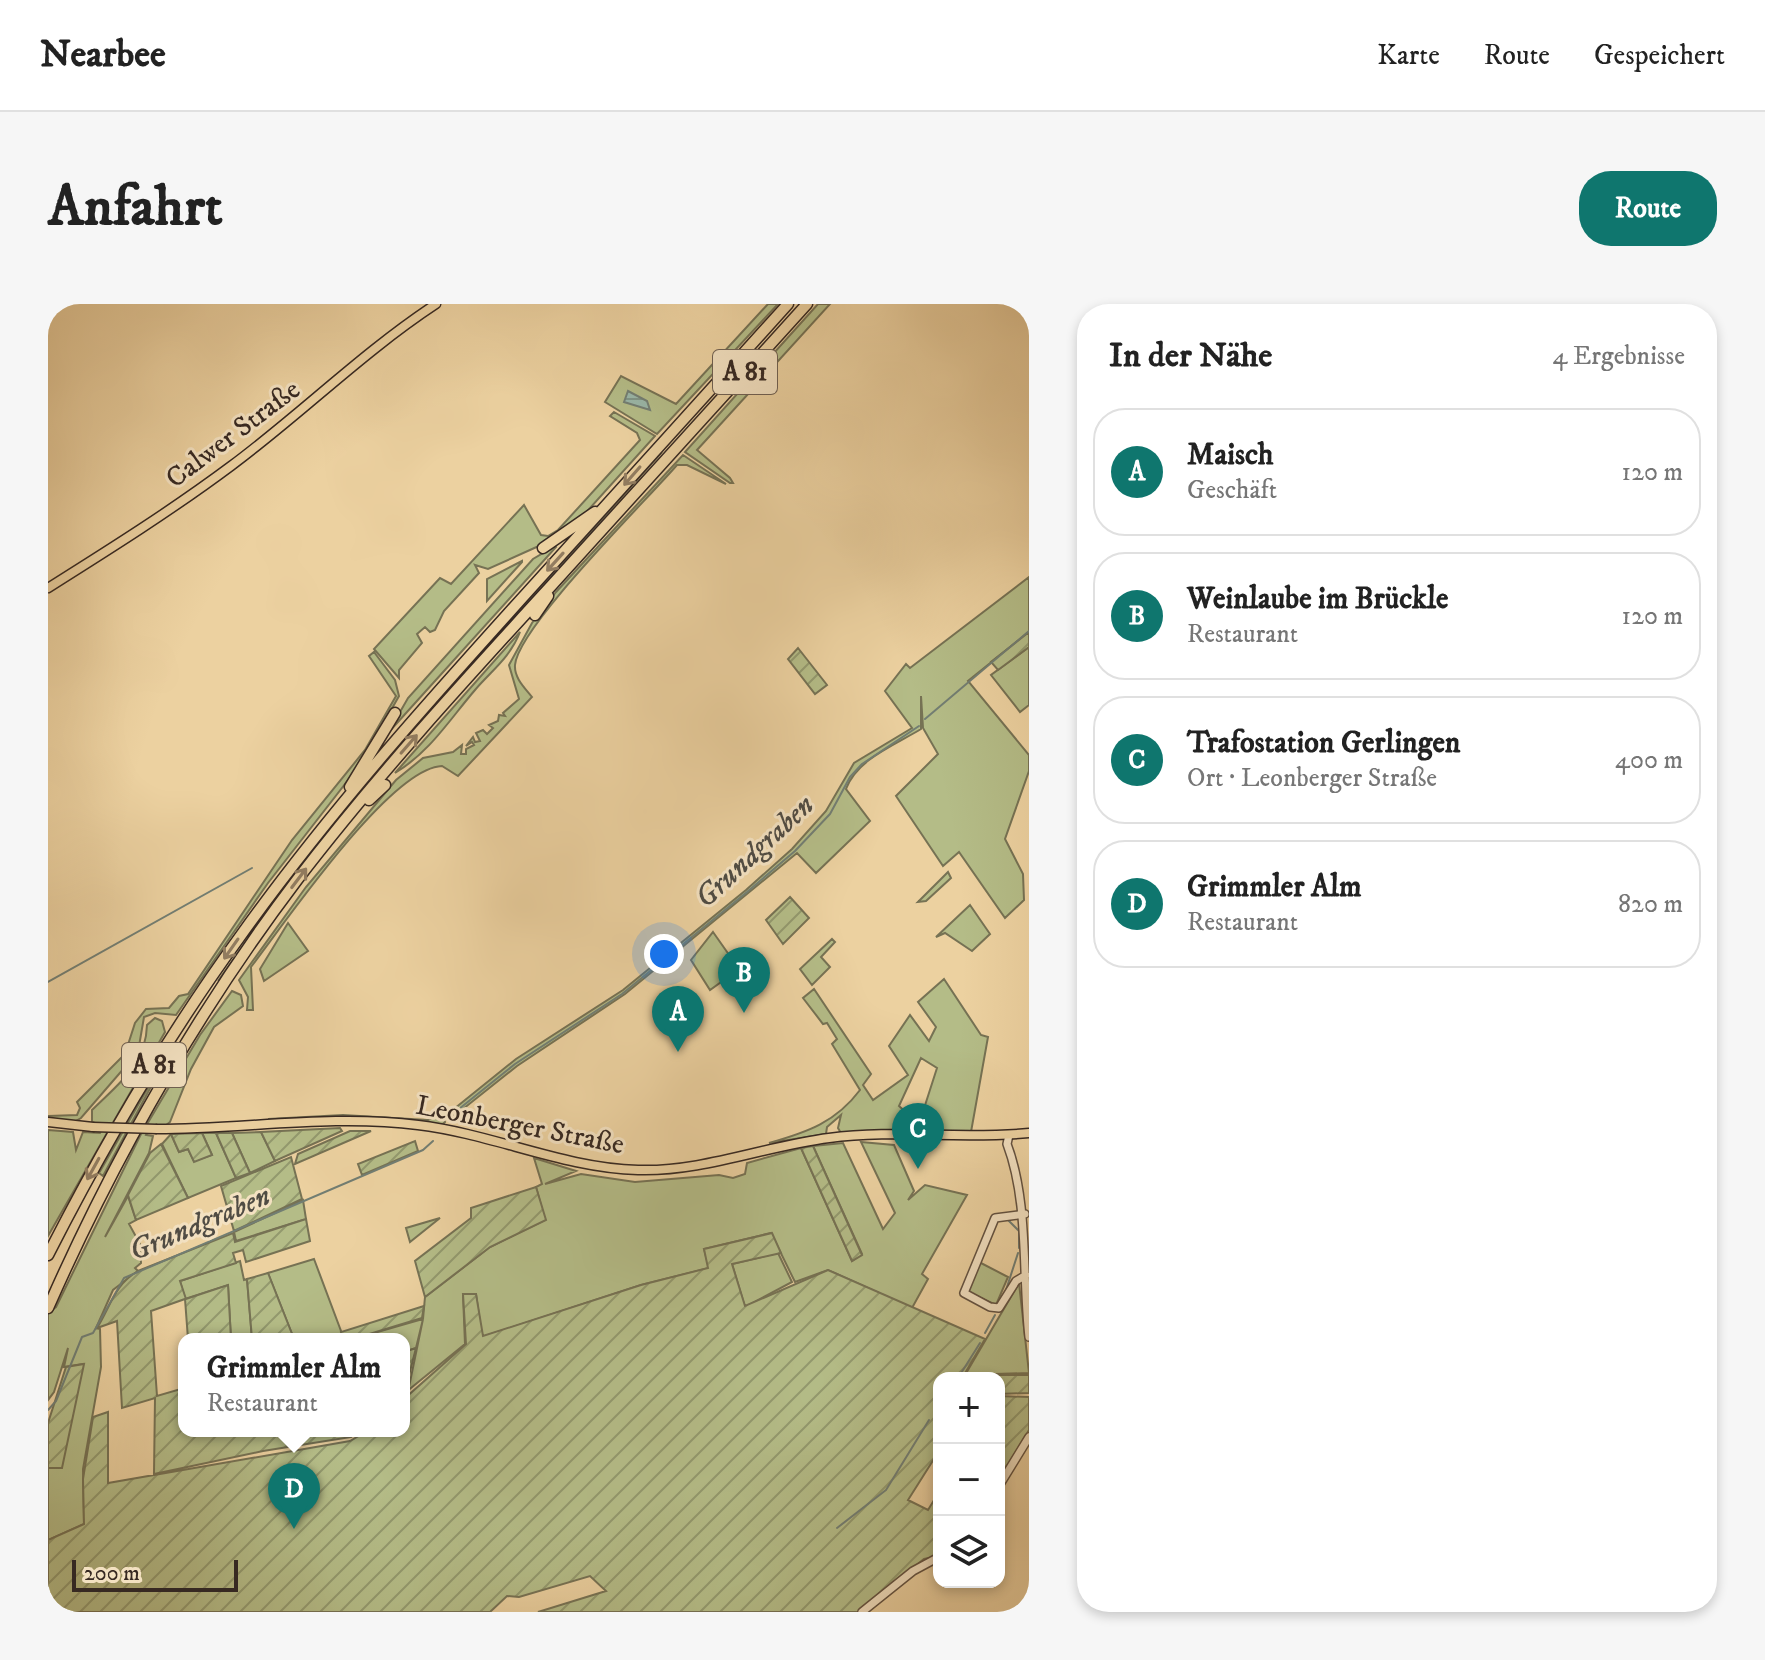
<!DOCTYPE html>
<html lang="de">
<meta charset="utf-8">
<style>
body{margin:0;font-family:"IM FELL DW Pica",serif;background:#f6f6f6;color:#222}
.controls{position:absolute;right:24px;bottom:24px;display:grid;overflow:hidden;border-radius:16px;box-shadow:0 4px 12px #0003}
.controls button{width:72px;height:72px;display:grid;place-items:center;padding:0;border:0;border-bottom:2px solid #e0e0e0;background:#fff;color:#222;font:40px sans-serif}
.scale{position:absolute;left:24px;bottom:20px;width:166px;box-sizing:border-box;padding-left:8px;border:4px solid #372922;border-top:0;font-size:22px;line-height:28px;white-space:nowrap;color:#372922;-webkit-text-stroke:6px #f3e1c1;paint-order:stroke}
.you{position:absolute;left:616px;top:650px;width:28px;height:28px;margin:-20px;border:6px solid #fff;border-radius:50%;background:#1a73e8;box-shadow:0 0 0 12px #1a73e833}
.badge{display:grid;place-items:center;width:52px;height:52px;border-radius:50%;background:#0f766e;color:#fff;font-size:26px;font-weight:700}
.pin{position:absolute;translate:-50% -66px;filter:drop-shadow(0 2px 4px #0008)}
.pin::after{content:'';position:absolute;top:42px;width:28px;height:24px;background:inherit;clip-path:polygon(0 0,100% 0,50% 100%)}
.popup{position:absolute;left:130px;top:1029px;width:232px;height:104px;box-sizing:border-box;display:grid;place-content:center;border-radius:16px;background:#fff;filter:drop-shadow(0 2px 6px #0005);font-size:26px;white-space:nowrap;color:#767676}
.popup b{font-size:30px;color:#222}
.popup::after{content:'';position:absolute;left:50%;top:100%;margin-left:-16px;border:16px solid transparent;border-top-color:#fff}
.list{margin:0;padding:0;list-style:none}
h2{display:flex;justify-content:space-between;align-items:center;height:104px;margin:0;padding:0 32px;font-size:34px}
h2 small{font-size:26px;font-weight:400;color:#767676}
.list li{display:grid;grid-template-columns:52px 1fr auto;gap:24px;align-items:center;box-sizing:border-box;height:128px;margin:0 16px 16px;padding:0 16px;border:2px solid #e0e0e0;border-radius:32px}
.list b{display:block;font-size:30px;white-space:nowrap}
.list p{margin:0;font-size:26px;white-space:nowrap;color:#767676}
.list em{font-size:26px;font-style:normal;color:#767676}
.icon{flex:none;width:44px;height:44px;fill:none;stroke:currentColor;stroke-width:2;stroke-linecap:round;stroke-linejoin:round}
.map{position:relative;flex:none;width:981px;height:1308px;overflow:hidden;border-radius:32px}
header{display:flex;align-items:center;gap:48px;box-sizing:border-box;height:112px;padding:0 40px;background:#fff;border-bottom:2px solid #e0e0e0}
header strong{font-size:38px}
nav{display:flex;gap:44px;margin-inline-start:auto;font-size:28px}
.intro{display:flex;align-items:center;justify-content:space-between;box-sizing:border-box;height:192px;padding:0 48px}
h1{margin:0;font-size:56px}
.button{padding:20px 36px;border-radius:32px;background:#0f766e;color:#fff;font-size:28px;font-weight:700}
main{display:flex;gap:48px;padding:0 48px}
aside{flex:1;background:#fff;border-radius:32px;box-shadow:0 4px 12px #0003}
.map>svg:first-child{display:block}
.grass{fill:#b4bc87;stroke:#767254;stroke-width:2;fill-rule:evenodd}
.garden{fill:url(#garden-furrows);stroke:#767254;stroke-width:2}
.water{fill:url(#water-rules);stroke:#727e73;stroke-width:2}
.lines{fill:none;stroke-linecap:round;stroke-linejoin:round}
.stream{stroke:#727e73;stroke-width:2}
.minor-casing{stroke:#645342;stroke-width:10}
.major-casing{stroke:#372922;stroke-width:11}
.highway-casing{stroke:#372922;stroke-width:13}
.minor{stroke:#f3e1c1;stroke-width:7}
.major{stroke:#ecd1a0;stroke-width:8}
.highway{stroke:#ecd1a0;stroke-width:10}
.major-bridge-casing{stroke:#372922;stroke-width:11;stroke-linecap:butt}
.major-bridge{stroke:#ecd1a0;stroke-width:8}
.oneway{stroke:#927d61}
.labels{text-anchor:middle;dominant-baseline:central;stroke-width:6;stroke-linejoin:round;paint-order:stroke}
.shield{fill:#f3e1c1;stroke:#6f6052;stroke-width:2}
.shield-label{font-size:26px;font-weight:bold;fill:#372922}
.street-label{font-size:28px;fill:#372922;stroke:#f3e1c1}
.water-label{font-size:30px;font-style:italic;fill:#504c44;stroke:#f3e1c1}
</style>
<header>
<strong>Nearbee</strong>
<nav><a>Karte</a><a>Route</a><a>Gespeichert</a></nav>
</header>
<div class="intro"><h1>Anfahrt</h1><a class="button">Route</a></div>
<main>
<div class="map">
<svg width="981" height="1308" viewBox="0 0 981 1308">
<defs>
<pattern id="garden-furrows" width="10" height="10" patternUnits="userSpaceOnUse" patternTransform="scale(2)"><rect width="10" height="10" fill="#b4bc87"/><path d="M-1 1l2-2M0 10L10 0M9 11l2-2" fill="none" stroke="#93996e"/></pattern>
<pattern id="water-rules" width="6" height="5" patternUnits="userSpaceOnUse" patternTransform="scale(2)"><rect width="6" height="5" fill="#99b7a9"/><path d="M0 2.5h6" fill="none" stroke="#7e9589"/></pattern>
</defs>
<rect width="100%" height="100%" fill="#ecd1a0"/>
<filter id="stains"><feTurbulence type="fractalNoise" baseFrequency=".0025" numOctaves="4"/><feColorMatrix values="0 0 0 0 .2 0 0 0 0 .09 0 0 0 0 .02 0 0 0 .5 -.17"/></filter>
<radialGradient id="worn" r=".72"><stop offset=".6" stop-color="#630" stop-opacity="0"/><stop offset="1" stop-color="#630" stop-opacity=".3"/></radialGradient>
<path class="grass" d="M720 0H730L609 130 557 98 573 72 628 100Z
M770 0H782L649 146 682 174 685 179H682L637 148Z
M566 108 607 132 533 214 493 241 440 265 427 261 431 269 396 307 387 326 382 328 377 323 369 330 374 339 351 366V374L326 345 392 274 403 280 476 201 493 231 500 232 510 226 592 136 589 129 562 112Z
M614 148 325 472 252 562 170 677 248 566 346 445Z
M635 151 678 180 639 161H629C598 197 470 323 467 361 466 374 477 384 484 393L410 472 394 462C342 464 237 619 203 663L205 706H199L200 693 191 676 258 583 348 476 375 454 405 448 414 441 413 450H418V445L426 441 424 438 418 442 425 433 427 438 432 437 428 429 435 426 439 430 445 424 441 421 450 417 451 411 457 412 455 409 471 395 461 361 484 319 508 288Z
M507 242 508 243 340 429 360 394 485 255Z
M474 257V258L439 297V275Z
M981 273V328L920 377 981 451V467L957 535 975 570 976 596 957 614 911 548 895 562 848 492 890 450 875 424 873 392V425C847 441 809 455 798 485L822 517 768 569 749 549 577 690 469 762 405 813 406 809H401L468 755 575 686 698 586 744 545 778 507 806 459 864 424 837 387 858 360 862 364Z
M472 328C462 354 443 367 427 386 402 415 382 448 347 469Z
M981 343V401L972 408 943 371Z
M326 348 347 376 351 392 311 462 220 579 128 711 107 709 96 713 90 748 33 814 26 818 0 815V812L29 811 32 804 29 798 77 750 87 719 98 705 121 704 131 692 140 690 244 536 317 446 348 392 321 352Z
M900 568 903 574 878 597 870 598Z
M922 601 942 630 924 647 897 629 888 633Z
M240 619 260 647 216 677 212 665Z
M665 628 691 665 662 686 643 656Z
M784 635 787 638 773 653 782 663 764 681 752 665Z
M896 675 933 731 940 733 923 828 793 829 790 824 793 811 779 823 778 830 721 839C760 828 788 818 812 786L784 740 789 735 779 719 775 720 755 694 766 685 823 770 815 781 825 796 860 771 841 742 862 711 881 737 888 723 870 698ZM873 754 889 764 871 820 851 802Z
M184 687 193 691 195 702 166 723 143 765 122 818 117 822 103 821 98 831 105 832 101 849 57 933 80 892 88 916 81 920 92 940 93 959 87 964 90 967 65 986 48 1024 52 1025 53 1063 35 1165 36 1220 0 1236V1164H13L35 1060 16 1063 20 1044 6 1088 0 1096V1009L8 1003 92 832 152 731Z
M107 714 114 717 117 728 0 932V826L25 828 28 846 35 828 52 829 57 819H44V806C70 780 98 761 99 721Z
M105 775 106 777 55 872 51 869Z
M393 809 397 818 393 822 221 819V815L295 811 380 816Z
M213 828 227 857 202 869 184 829Z
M154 829H168L188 874 140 894 114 840 123 830 131 848 140 845 146 857 164 851Z
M813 838 846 841 866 887 860 896 877 881 919 891 874 970 880 975 864 1004 780 966 747 978 723 929 656 945 661 964 593 981 434 1033 428 990H415L417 1040 358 1088 361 1083 375 1015 368 1044 356 1048V1035H305L375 1015 377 993 442 943 497 916 488 883 494 880 486 854 528 867 497 880 533 870 587 878 671 871 685 874 697 870 699 859 753 844 804 957 814 950 765 842 795 839 835 925 847 909Z
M255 896 258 915 188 937 186 928Z
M392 914 362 938 358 924Z
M730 949 744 978 697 1003 684 960Z
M266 955 296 1035H246L220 969Z
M192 957 196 976 199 975 204 1035H183L180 981 137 995 132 977Z
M931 958 960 973 948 1001 920 988 919 982Z
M971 979 981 1069 917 1071Z"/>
<path class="garden" d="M981 328V343L950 366 943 358Z
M750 344 779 381 767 390 740 355Z
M742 593 761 614 735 640 718 616Z
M292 824 294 827 227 857 213 828Z
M302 827H323L247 860 250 850Z
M154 829 164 851 146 858 140 845 131 848 123 830Z
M168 829H184L202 869 188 874Z
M367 837 370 847 314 871 310 860Z
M113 840 140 894 88 916 80 891 102 849Z
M765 842 814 951 804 957 753 844Z
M243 853 254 895 186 927 173 882Z
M488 883 498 916 442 943 377 993 367 957 423 914V904Z
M258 915 262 937 198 958 195 946 185 949 188 959 132 977 138 995 180 981 183 1035H140L137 995 103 1007 109 1092 136 1084V1127H301L303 1133 215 1147 106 1170 107 1094 74 1104 69 1017 49 1024C63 1002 66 981 90 967L185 929 187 938Z
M724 929 733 949 684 960 697 1002 780 966 937 1035 916 1071H981V1089L951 1090V1074H891V1147L860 1196 880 1206 891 1188V1252L876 1255 810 1308H490L558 1287 542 1272 471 1293 459 1292 442 1308H0V1236L36 1220 35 1175 45 1113 60 1108V1179L302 1137 319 1127H356V1095L418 1040 415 990H428L435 1032 593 981 660 964 656 945Z
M220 969 246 1035H204L199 975Z
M376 1002 374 1014 305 1035H296L293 1028Z
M368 1044 356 1091V1048Z
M36 1060 14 1164H0V1119L18 1063Z
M951 1092 981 1093V1126L951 1176Z"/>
<path class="water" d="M580 87 599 97 602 106 576 98Z"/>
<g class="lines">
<path class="stream" d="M877 415 981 327
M0 678 204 564
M406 809 467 760 574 690 699 588 747 547 782 510 802 473 814 460 871 422
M960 916 971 927V944
M958 986 970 949
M937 1029 947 1011
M910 1074 932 1039
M0 1106 8 1097 34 1033 45 1029 76 974 375 846 385 837
M887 1107 891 1101
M789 1224 838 1186 881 1116"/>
<defs>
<path id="minor" d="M961 831 959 840C981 898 974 970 981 1033
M977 910 947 914 916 989 942 1003 951 1004 968 977 978 971
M951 1182 981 1133
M814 1308 865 1267 891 1253"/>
<path id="major" d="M0 284C62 245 124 206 183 162 253 110 315 48 388 0
M0 818 45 823
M109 825C196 825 284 810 370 821 445 830 515 864 590 866 655 868 717 842 781 834 847 825 915 836 981 829"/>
<path id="highway" d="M495 244 547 208
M487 311 500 292
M302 483 347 409
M321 496 337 481
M0 951C56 841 118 734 191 634 283 505 389 388 495 271 577 181 658 90 740 0
M0 1004C67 852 149 708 249 576 328 473 415 378 503 282 588 188 674 94 759 0"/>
</defs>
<use href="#minor" class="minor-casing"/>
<use href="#major" class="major-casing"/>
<use href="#highway" class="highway-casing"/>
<use href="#minor" class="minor"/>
<use href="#major" class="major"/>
<use href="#highway" class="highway"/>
<defs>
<path id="major-bridge" d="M45 823 109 825"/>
</defs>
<use href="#major-bridge" class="major-bridge-casing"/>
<use href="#major-bridge" class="major-bridge"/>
</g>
<defs><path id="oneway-shaft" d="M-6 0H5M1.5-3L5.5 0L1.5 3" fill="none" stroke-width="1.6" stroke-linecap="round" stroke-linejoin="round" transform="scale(2)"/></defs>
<g class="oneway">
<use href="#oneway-shaft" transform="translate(584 172) rotate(131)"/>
<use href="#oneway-shaft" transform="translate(507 258) rotate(132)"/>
<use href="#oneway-shaft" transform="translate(361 440) rotate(-49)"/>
<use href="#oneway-shaft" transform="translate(251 574) rotate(-53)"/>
<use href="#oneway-shaft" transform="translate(183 645) rotate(125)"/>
<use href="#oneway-shaft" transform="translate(45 865) rotate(119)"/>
</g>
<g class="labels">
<g class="shield">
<rect x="665" y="46" width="64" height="44" rx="6"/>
<rect x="74" y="739" width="64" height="44" rx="6"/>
</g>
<g class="shield-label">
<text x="697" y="68">A 81</text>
<text x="106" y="761">A 81</text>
</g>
<g class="street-label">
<text transform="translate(185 130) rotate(-37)">Calwer Straße</text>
<text transform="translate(472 821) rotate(11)">Leonberger Straße</text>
</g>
<g class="water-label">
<text transform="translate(707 548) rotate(-43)">Grundgraben</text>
<text transform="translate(152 920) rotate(-23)">Grundgraben</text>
</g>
</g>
<rect width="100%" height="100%" filter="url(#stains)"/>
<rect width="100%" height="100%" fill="url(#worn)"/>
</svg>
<div class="controls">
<button>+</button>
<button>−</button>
<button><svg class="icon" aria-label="layers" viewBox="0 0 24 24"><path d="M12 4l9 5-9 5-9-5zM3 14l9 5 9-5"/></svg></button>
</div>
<div class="scale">200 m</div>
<div class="you"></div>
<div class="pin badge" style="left:630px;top:748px">A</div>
<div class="pin badge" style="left:696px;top:709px">B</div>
<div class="pin badge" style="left:870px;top:865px">C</div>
<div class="pin badge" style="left:246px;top:1225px">D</div>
<div class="popup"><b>Grimmler Alm</b>Restaurant</div>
</div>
<aside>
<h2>In der Nähe<small>4 Ergebnisse</small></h2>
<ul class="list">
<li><span class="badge">A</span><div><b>Maisch</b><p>Geschäft</p></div><em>120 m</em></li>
<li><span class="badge">B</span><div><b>Weinlaube im Brückle</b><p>Restaurant</p></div><em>120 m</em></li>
<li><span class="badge">C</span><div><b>Trafostation Gerlingen</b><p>Ort · Leonberger Straße</p></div><em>400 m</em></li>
<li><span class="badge">D</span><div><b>Grimmler Alm</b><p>Restaurant</p></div><em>820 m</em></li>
</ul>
</aside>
</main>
